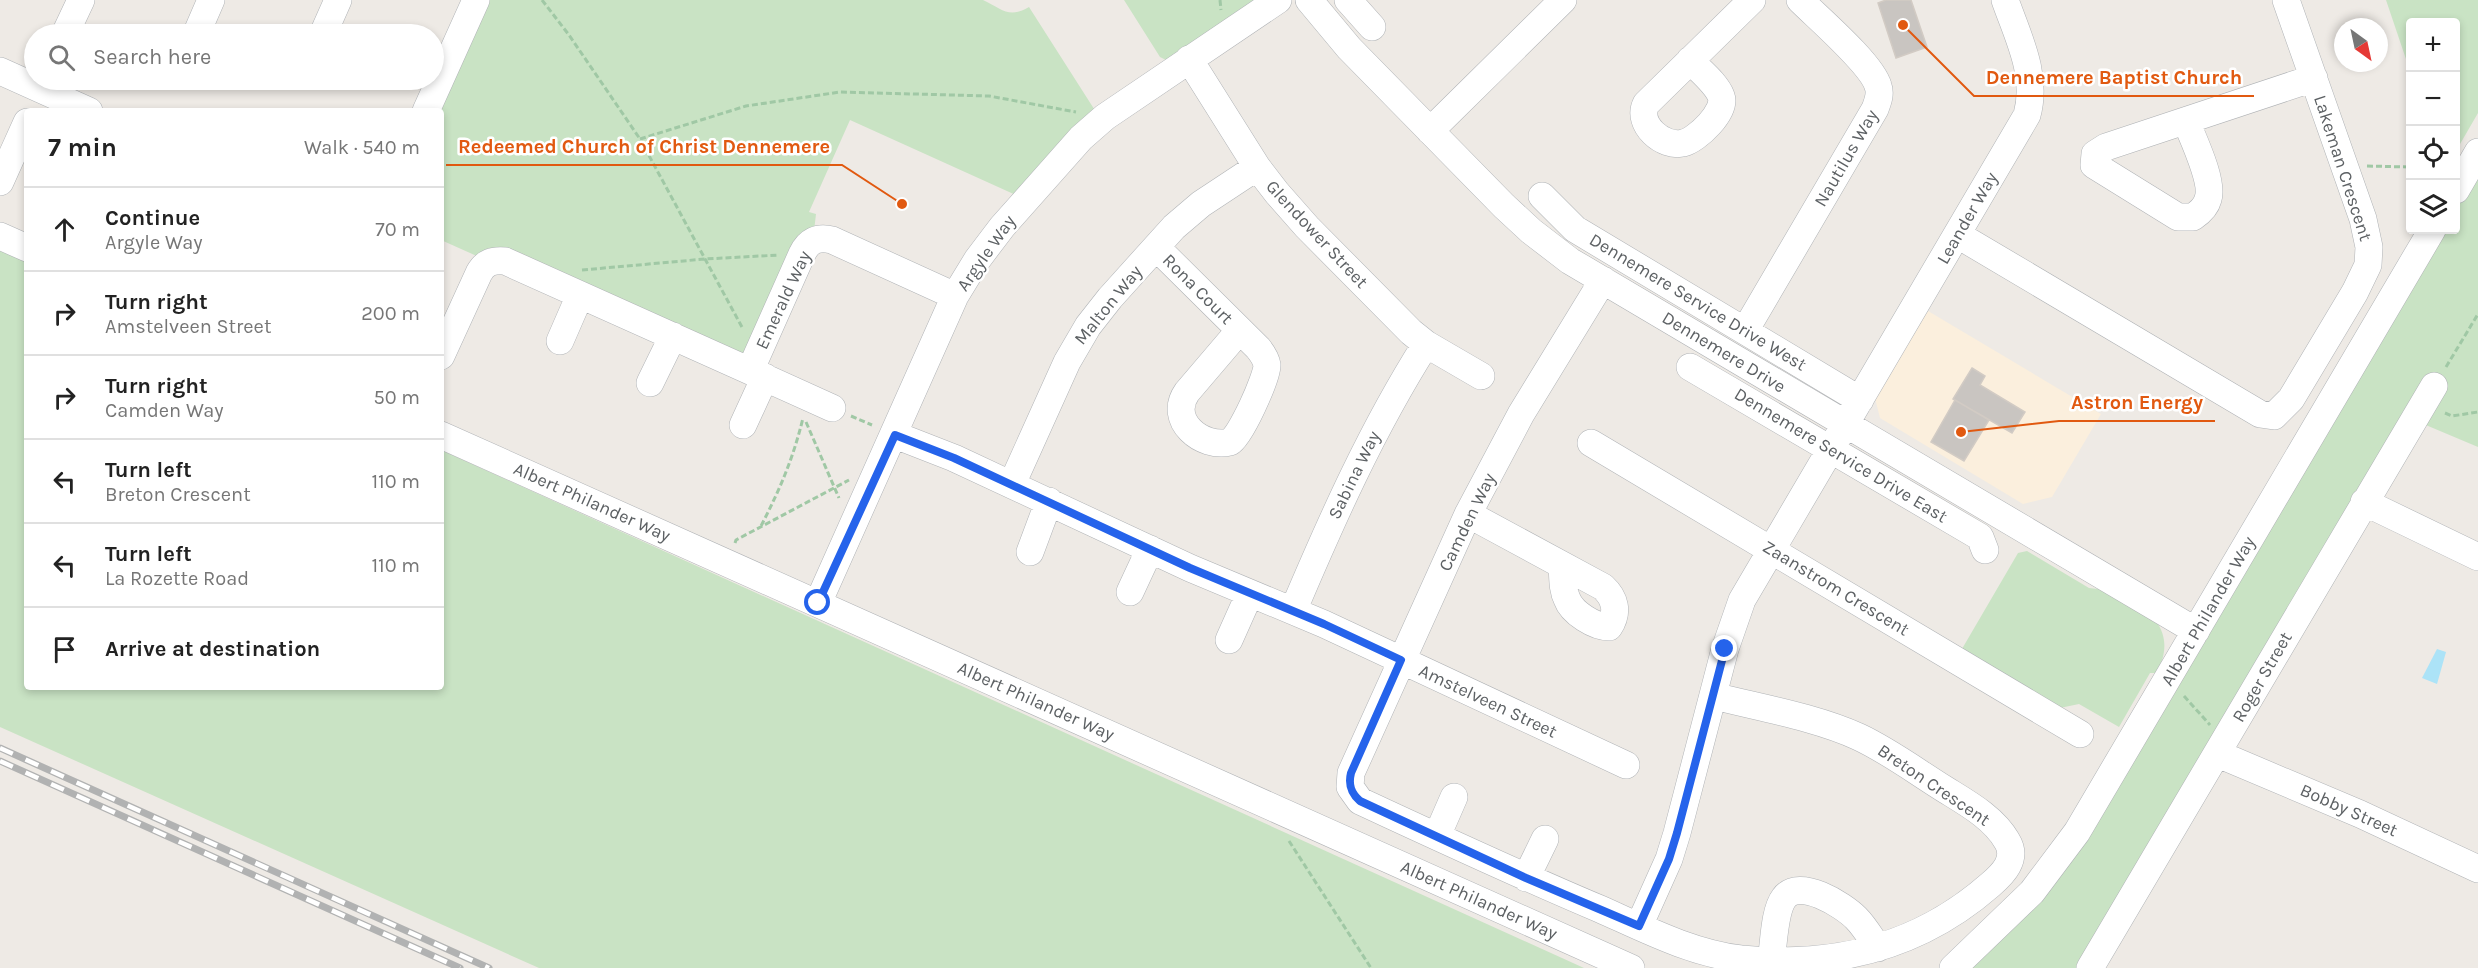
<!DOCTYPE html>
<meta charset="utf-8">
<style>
body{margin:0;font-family:Karla,sans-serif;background:#f6f6f6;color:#222}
.controls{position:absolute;right:18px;top:18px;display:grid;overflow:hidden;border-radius:6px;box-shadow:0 3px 9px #0003}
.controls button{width:54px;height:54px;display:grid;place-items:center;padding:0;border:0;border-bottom:2px solid #e0e0e0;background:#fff;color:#222;font:30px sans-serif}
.compass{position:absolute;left:2334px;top:18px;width:54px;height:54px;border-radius:50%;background:#fff;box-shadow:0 3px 9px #0003;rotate:147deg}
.stop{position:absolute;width:18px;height:18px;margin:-14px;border:4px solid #2563eb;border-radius:50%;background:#fff}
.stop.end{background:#2563eb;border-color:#fff;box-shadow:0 2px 6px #0008}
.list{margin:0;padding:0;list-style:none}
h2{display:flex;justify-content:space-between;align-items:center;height:78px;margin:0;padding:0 24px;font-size:26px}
h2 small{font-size:20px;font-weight:400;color:#767676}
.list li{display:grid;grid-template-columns:39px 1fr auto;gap:18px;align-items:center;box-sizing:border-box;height:84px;padding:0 24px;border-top:2px solid #e0e0e0}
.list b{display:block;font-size:22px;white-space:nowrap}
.list p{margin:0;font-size:20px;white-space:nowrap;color:#767676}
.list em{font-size:20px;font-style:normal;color:#767676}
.icon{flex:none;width:33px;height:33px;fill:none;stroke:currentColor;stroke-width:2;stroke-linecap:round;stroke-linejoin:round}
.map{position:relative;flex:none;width:2478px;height:968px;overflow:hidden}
.search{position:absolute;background:#fff;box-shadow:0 3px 9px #0003;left:24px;top:24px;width:420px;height:66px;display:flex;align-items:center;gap:15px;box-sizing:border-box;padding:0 21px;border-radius:33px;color:#767676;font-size:22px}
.panel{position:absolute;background:#fff;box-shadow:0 3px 9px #0003;left:24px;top:108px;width:420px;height:582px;border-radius:6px}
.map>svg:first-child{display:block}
.commercial{fill:#fbefdd}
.green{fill:#c9e3c4}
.water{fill:#ace3f7}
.building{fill:#c9c5c1;stroke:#d2cbc4;stroke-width:1.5}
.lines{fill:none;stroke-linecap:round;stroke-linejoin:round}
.minor-casing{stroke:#b0b3b6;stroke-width:28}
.path{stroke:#a0c8a5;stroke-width:3;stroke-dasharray:6 3;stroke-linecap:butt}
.minor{stroke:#fff;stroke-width:27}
.rail-casing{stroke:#b1b2b2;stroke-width:7}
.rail{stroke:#fff;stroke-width:4.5;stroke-dasharray:14;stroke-linecap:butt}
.route{stroke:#2563eb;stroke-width:8}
.labels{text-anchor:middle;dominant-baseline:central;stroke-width:5;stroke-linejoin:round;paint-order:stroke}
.street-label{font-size:18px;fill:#5d6164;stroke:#fff}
.leader{fill:none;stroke:#e15910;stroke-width:2}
.callout-dot{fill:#e15910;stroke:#fff;stroke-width:2}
.callout-label{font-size:20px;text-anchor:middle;font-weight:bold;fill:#e15910;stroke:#fff;stroke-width:5;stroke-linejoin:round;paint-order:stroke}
</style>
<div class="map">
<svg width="2478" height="968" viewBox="0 0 2478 968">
<rect width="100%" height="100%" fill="#eeeae5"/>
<path class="commercial" d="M1928 311 2101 414 2052 497 2023 504 1880 418 1875 398Z"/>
<path class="green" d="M483 0H983C1002 9 1009 19 1029 7L1096 112 1018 196 850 120 809 212 816 214 814 231 744 355 731 356 489 248 483 251 479 257 441 240V111H434Z
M1124 0H1263L1168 61 1160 57Z
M2386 0H2478V113L2456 151V22H2410V71Z
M2478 165V447L2421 423 2078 968H1969L2034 906 2441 230H2456V204Z
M0 250 27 262V687H441V450L1584 968H539L0 727Z
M2027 551 2089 588 2107 590 2156 621C2168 638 2166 654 2157 673H2150L2119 727 2079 704 2055 709 1959 654 2018 553Z"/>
<path class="water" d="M2437 649 2446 652 2437 684 2422 678Z"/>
<path class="building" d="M1886 0H1911L1927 47 1896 58 1878 3Z
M1972 368 1985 376 1980 385 2025 412 2012 433 1953 399Z
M1955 400 1989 420 1964 461 1931 442Z"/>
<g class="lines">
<defs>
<path id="minor" d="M1309 0 1349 48 1504 206 1531 231 1570 261 2196 631
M1348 0 1372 27
M198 30 211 0
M65 34 81 0
M323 34 338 0
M1189 59 1257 167 1277 193 1307 227 1411 332 1426 344 1481 376
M1690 60C1700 71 1716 83 1721 96 1727 111 1697 140 1683 143 1663 148 1636 124 1646 104L1752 0
M0 71 89 111
M426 111 476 0
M2186 121C2193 139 2214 182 2208 199 2206 207 2199 213 2193 217H2178L2094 165 2095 154 2106 147 2314 78
M1430 131 1563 0
M0 182 27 122
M2456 190 2478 152
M1542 196 1575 229 1860 400
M1958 235 2260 414 2274 416 2291 399 2355 292 2368 265 2369 247 2363 219 2286 0
M0 236 27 248
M1156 247 1258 348C1262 353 1266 359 1267 365 1267 378 1240 437 1230 442 1202 449 1167 420 1187 392L1239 331
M1603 280 1521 414 1468 514 1351 773 1350 787 1360 801C1440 838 1519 875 1600 909 1645 929 1691 953 1741 959 1834 968 1918 948 1990 885 2003 874 2018 859 2007 841 1994 818 1967 803 1946 790 1917 772 1889 751 1859 737 1815 717 1761 708 1714 696
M1746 329 1875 109C1878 101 1881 94 1878 86 1872 64 1818 18 1800 0
M560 341 580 295
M441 356 479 273C485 262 493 260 505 261L750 371 802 254C808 241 818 236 832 240L955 296
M1690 367 1980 537 1985 550
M750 371 832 408
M650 383 673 336
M743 425 765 377
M441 435 1631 968
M895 435 954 458 1190 568 1324 624 1626 765
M1591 443 2080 734
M1012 484 1067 362 1088 326 1110 298 1174 227 1201 204 1257 167
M2364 502 2478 557
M1468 514 1603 587C1615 598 1619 612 1609 627 1595 627 1572 613 1567 599 1562 589 1563 577 1562 566
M1030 552 1049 501
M1130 592 1150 549
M818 603 955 296 977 260 1002 227 1081 138 1105 117 1278 0
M1293 611C1332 519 1372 429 1426 344
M1229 640 1250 593
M2218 754 2360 814 2478 869
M1437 836 1454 797
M1526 878 1545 839
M1639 926 1669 859 1677 833 1725 649 1742 600 2027 115C2038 75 2018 37 2005 0
M1771 961C1774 944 1774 911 1784 898 1799 877 1843 905 1856 918 1865 927 1871 938 1878 948
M1953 968 2032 892 2077 832 2432 230
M2090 968 2434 386"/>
</defs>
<use href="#minor" class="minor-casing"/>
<path class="path" d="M542 0 569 35 640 139 743 329
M1220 0 1221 10
M640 139 746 106 840 92 989 96 1076 112
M2367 166 2410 167
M582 270 705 259 779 255
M2446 367 2478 314
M2445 413 2452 416 2478 412
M851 416 872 425
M806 422 839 498
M761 526C780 489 793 459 803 418
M735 543 736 540 849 480
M2184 696 2210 725
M1289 841 1371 968"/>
<use href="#minor" class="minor"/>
<defs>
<path id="rail" d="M0 748 489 968
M0 761 460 968"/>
</defs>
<use href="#rail" class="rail-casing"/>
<use href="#rail" class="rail"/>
</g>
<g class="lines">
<path class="route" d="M818 603 895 435 954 458 1190 568 1324 624 1401 660 1351 773C1348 785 1351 793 1360 801L1526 878 1639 926 1669 859 1677 833 1725 649"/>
</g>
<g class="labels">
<g class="street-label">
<text transform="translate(1846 158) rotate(-60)">Nautilus Way</text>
<text transform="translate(2343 168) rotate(72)">Lakeman Crescent</text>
<text transform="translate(1967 218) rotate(-60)">Leander Way</text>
<text transform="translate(1317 234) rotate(47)">Glendower Street</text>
<text transform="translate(986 253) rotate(-55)">Argyle Way</text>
<text transform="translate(1198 289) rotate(45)">Rona Court</text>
<text transform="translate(783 300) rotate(-65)">Emerald Way</text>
<text transform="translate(1698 302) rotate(31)">Dennemere Service Drive West</text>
<text transform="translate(1108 305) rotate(-51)">Malton Way</text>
<text transform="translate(1724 352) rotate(31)">Dennemere Drive</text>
<text transform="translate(1841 455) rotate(31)">Dennemere Service Drive East</text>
<text transform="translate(1354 475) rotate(-64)">Sabina Way</text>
<text transform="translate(592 502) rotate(24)">Albert Philander Way</text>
<text transform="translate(1467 522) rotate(-64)">Camden Way</text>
<text transform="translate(1836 588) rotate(31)">Zaanstrom Crescent</text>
<text transform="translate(2208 611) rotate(-60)">Albert Philander Way</text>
<text transform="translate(2262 677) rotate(-60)">Roger Street</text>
<text transform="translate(1036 701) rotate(24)">Albert Philander Way</text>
<text transform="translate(1488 701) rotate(25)">Amstelveen Street</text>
<text transform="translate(1934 785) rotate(34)">Breton Crescent</text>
<text transform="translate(2349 810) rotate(24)">Bobby Street</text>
<text transform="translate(1479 900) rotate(24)">Albert Philander Way</text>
</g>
</g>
<path class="leader" d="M1903 25L1974 96H2254M902 204L842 165H446M1961 432L2059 421H2215"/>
<g class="callout-dot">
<circle cx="1903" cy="25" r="6"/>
<circle cx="902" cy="204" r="6"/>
<circle cx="1961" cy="432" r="6"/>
</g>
<g class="callout-label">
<text x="2114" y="84">Dennemere Baptist Church</text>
<text x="644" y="153">Redeemed Church of Christ Dennemere</text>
<text x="2137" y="409">Astron Energy</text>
</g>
</svg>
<div class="controls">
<button>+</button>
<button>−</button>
<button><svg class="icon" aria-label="locate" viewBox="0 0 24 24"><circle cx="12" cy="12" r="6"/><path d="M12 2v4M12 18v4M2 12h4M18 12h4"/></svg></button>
<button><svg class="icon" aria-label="layers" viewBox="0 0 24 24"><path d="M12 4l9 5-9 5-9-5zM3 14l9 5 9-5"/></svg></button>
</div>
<svg class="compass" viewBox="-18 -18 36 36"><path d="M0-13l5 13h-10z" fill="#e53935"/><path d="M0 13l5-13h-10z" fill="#767676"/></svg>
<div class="stop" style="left:818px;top:603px"></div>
<div class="stop end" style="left:1725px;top:649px"></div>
<div class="search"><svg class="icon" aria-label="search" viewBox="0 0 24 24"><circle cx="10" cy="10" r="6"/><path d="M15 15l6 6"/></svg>Search here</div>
<section class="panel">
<h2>7 min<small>Walk · 540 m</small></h2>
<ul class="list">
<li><svg class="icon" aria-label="ahead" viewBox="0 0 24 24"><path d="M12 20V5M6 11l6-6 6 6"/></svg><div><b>Continue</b><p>Argyle Way</p></div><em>70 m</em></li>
<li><svg class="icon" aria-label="right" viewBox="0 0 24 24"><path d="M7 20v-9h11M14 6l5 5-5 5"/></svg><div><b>Turn right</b><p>Amstelveen Street</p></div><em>200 m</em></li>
<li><svg class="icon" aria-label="right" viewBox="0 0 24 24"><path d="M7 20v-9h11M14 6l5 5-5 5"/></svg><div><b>Turn right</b><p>Camden Way</p></div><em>50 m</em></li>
<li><svg class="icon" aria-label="left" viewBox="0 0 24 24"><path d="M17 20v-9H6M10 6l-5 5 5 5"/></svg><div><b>Turn left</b><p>Breton Crescent</p></div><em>110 m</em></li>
<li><svg class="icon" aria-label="left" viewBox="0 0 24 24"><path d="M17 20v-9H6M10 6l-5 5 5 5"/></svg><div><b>Turn left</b><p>La Rozette Road</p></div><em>110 m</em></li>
<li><svg class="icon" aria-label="arrive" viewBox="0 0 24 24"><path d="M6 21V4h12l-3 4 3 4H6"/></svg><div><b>Arrive at destination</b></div></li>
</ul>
</section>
</div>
